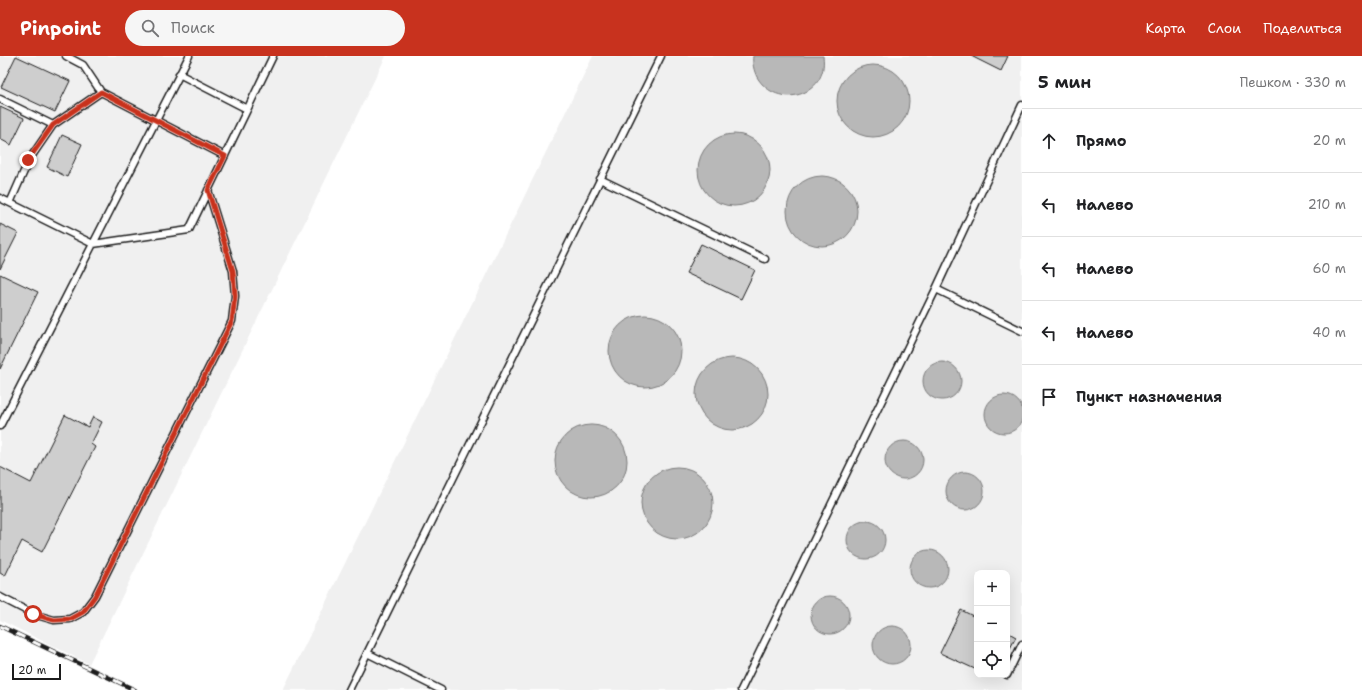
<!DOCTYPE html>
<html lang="ru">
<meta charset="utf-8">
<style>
body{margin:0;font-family:"Shantell Sans",sans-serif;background:#f6f6f6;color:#202124}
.controls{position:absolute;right:12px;bottom:12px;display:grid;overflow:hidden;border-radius:8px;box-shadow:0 4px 16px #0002}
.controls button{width:36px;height:36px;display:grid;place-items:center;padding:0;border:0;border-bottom:1px solid #e0e0e0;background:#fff;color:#202124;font:20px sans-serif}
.scale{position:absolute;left:12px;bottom:10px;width:49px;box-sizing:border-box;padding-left:4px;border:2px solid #1c1c1c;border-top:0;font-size:11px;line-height:14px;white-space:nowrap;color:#1c1c1c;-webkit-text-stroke:3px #fff;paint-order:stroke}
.stop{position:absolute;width:12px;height:12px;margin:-9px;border:3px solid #c8321e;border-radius:50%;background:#fff}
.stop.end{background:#c8321e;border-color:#fff;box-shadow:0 1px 4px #0008}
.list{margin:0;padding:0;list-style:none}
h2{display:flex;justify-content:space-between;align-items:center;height:52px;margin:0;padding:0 16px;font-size:17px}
h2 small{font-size:13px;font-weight:400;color:#757577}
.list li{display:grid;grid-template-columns:26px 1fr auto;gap:12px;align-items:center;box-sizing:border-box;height:64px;padding:0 16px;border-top:1px solid #e0e0e0}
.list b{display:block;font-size:15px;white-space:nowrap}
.list em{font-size:13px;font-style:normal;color:#757577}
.icon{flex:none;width:22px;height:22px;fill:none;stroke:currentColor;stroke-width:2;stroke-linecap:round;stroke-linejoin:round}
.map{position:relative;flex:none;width:1022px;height:634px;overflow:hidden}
header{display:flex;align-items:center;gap:24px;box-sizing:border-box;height:56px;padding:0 20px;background:#c8321e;color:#fff}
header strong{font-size:19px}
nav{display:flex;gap:22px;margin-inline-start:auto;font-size:14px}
.search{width:280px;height:36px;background:#f6f6f6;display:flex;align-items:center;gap:10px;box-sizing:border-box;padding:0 14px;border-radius:22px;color:#757577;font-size:15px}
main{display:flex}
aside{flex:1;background:#fff}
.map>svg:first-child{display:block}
.built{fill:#f0f0f0;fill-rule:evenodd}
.water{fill:#b8b8b8;stroke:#7a7a7a}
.building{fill:#cecece;stroke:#1c1c1c}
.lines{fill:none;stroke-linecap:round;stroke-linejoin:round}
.lane-casing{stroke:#1c1c1c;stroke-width:9}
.lane{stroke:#fff;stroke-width:6}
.rail-casing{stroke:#1c1c1c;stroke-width:4.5}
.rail{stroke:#fff;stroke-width:3;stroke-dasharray:9;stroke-linecap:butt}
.route{stroke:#c8321e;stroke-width:5}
</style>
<header>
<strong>Pinpoint</strong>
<div class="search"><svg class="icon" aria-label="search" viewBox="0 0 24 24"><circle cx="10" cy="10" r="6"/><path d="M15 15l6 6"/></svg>Поиск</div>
<nav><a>Карта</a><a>Слои</a><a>Поделиться</a></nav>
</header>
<main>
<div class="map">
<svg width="1022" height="634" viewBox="0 0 1022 634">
<rect width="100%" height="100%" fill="#fff"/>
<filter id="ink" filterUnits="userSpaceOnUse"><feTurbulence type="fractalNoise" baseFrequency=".025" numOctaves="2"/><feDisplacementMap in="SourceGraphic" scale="8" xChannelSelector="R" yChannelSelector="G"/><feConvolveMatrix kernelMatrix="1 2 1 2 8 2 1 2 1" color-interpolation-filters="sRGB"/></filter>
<g filter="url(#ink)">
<path class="built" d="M0 0H386L89 608 0 564Z
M593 0H1022V634H283ZM977 517H1007V619H977Z"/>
<path class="water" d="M753 0H823C829 40 777 55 757 21 754 15 752 7 753 0Z
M837 45a36 36 0 1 1 72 0a36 36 0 1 1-72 0Z
M698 114a36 36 0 1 1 72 0a36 36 0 1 1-72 0Z
M787 155a35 35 0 1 1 70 0a35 35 0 1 1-70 0Z
M609 295a36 36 0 1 1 72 0a36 36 0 1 1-72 0Z
M696 338a36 36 0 1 1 72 0a36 36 0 1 1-72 0Z
M923 325a19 19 0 1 1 38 0a19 19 0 1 1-38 0Z
M985 358a19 19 0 1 1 38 0a19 19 0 1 1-38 0Z
M555 405a36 36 0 1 1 72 0a36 36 0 1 1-72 0Z
M885 404a19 19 0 1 1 38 0a19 19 0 1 1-38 0Z
M641 447a36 36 0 1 1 72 0a36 36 0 1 1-72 0Z
M946 435a19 19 0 1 1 38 0a19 19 0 1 1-38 0Z
M847 484a19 19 0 1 1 38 0a19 19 0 1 1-38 0Z
M910 513a19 19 0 1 1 38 0a19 19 0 1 1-38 0Z
M811 559a19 19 0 1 1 38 0a19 19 0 1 1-38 0Z
M873 589a19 19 0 1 1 38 0a19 19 0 1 1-38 0Z"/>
<path class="building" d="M16 0 70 25 55 56 1 31Z
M971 0H1008L1001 15Z
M0 51 24 62 11 89 0 83Z
M62 79 82 88 67 121 47 111Z
M0 168 18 177 0 213Z
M701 188 755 214 741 243 686 217Z
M0 218 38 236 0 313Z
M65 359 88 371 93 361 102 366 91 388 95 391 42 496 22 485 5 520 0 517V411L31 427Z
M961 554 977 562V614L940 597Z
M1007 576 1016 581 1007 598Z"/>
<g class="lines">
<defs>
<path id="lane" d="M66 0 83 9 101 36 225 100
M179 18 247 53
M0 43 53 69
M600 123 765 203
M0 142 93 188 189 174 273 0
M10 147 29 104 53 69 101 36
M936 233 1022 49
M0 370 189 0
M0 541 33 558 54 564 70 563 83 556 95 540 232 265 235 240 233 215 208 134
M367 597 441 634
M1007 619 1022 588
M349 634 661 0
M741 634 936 233 1022 275"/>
</defs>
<use href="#lane" class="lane-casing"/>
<use href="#lane" class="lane"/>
<defs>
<path id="rail" d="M0 570 135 634"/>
</defs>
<use href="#rail" class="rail-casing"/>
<use href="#rail" class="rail"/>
</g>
</g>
<g class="lines" filter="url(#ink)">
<path class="route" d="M28 104 53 69 101 36 225 100 208 134 233 215 235 240 232 265 95 540 83 556 70 563 54 564 33 558"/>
</g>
</svg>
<div class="controls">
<button>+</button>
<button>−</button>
<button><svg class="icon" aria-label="locate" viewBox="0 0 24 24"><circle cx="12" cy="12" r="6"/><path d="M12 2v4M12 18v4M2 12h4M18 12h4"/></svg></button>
</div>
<div class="scale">20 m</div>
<div class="stop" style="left:33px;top:558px"></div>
<div class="stop end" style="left:28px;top:104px"></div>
</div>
<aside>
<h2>5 мин<small>Пешком · 330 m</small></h2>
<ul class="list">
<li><svg class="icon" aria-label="ahead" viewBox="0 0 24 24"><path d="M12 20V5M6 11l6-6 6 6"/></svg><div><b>Прямо</b></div><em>20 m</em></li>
<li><svg class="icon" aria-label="left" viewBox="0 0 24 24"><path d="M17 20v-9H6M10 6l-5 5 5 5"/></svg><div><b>Налево</b></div><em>210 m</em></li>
<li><svg class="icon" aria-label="left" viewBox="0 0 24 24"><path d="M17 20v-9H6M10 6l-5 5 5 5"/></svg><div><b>Налево</b></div><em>60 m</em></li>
<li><svg class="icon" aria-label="left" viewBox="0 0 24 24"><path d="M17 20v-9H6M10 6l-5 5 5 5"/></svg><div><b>Налево</b></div><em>40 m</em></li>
<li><svg class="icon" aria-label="arrive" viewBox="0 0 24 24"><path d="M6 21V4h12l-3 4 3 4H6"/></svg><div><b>Пункт назначения</b></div></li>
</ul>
</aside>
</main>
